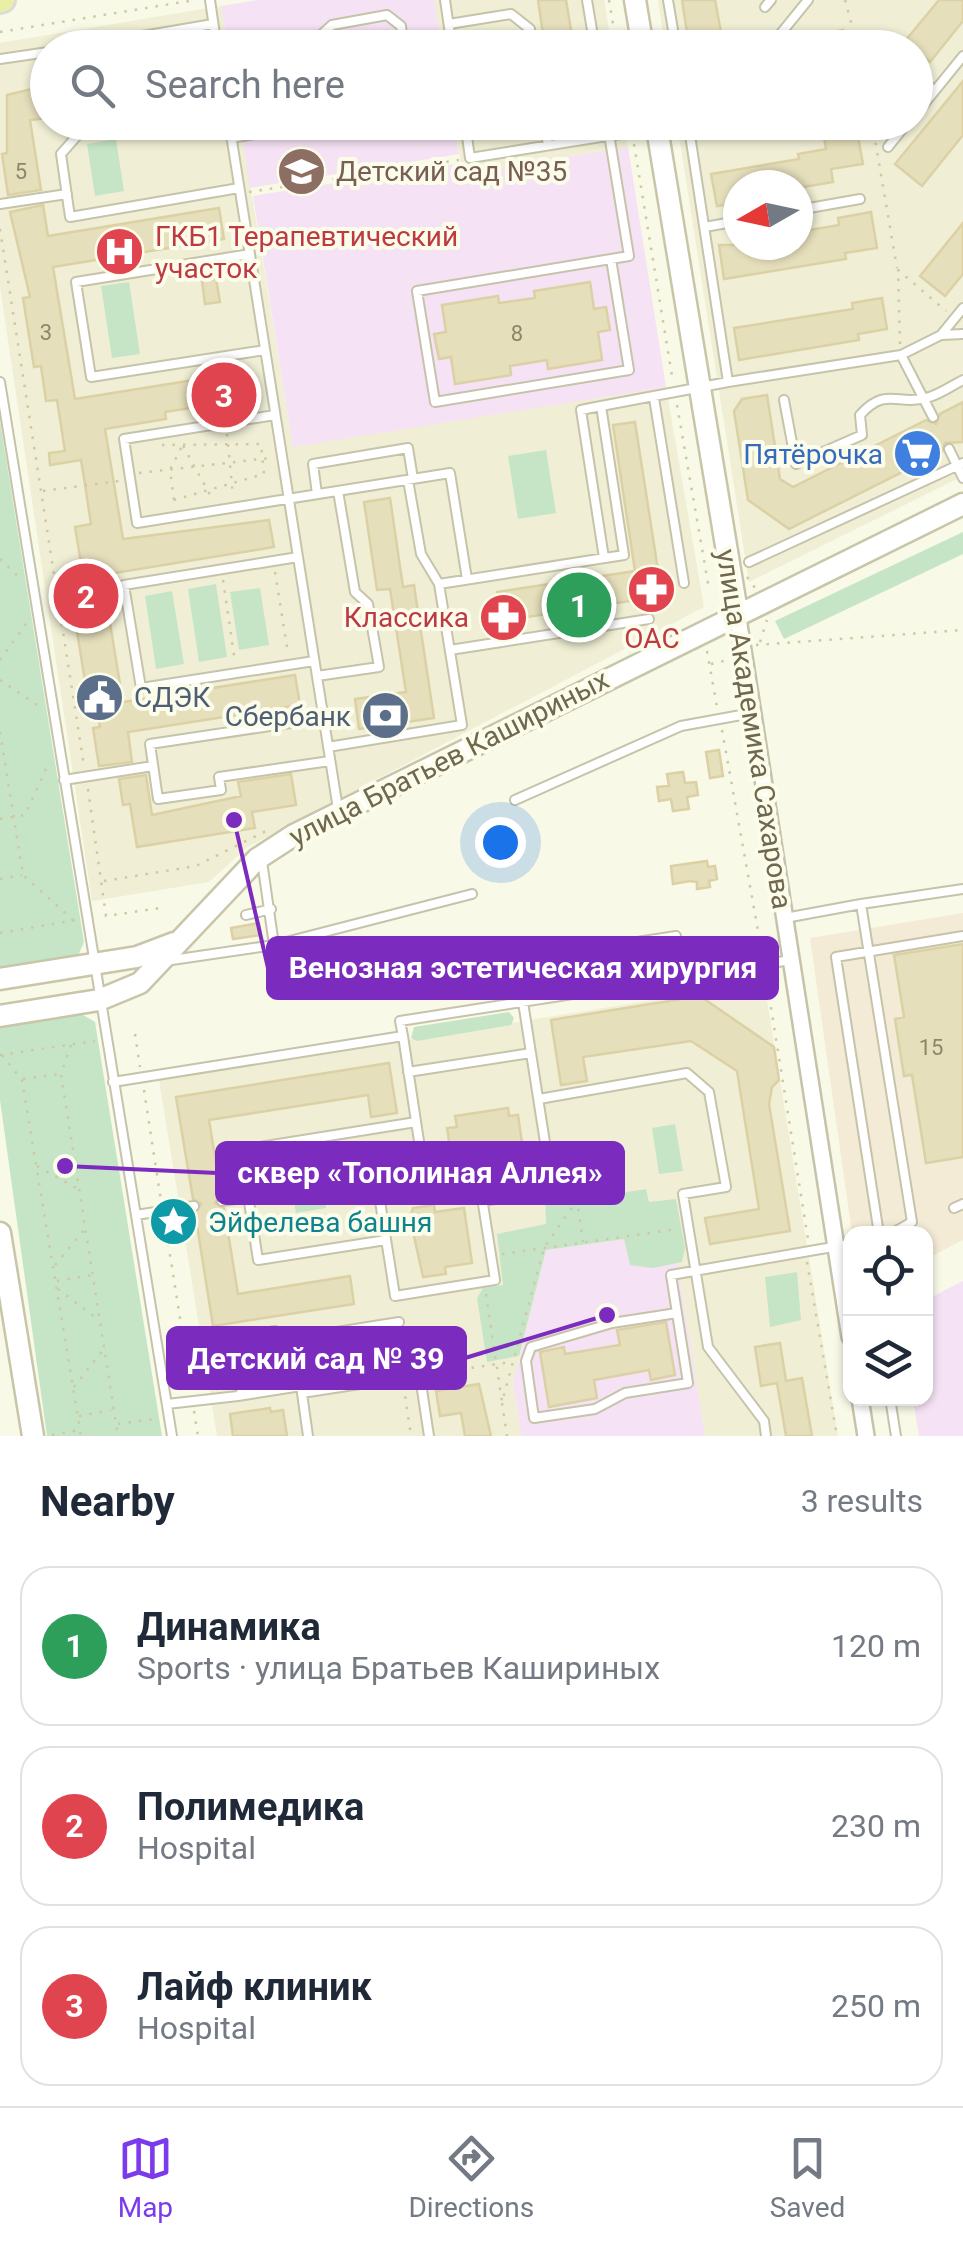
<!DOCTYPE html>
<meta charset="utf-8">
<style>
body{margin:0;font-family:Roboto,sans-serif;background:#f6f6f7;color:#1f2937}
.controls{position:absolute;right:30px;bottom:30px;display:grid;overflow:hidden;border-radius:20px;box-shadow:0 2px 8px #0004}
.controls button{width:90px;height:90px;display:grid;place-items:center;padding:0;border:0;border-bottom:2px solid #e0e1e3;background:#fff;color:#1f2937;font:50px sans-serif}
.compass{position:absolute;left:723px;top:170px;width:90px;height:90px;border-radius:50%;background:#fff;box-shadow:0 2px 8px #0004;rotate:261deg}
.you{position:absolute;left:500px;top:842px;width:35px;height:35px;margin:-25px;border:8px solid #fff;border-radius:50%;background:#1a73e8;box-shadow:0 0 0 15px #1a73e833}
.badge{display:grid;place-items:center;width:65px;height:65px;border-radius:50%;background:#7c3aed;color:#fff;font-size:32px;font-weight:700}
.pin{position:absolute;translate:-50% -50%;border:5px solid #fff;box-shadow:0 2px 10px #0006}
.list{margin:0;padding:0;list-style:none}
h2{display:flex;justify-content:space-between;align-items:center;height:130px;margin:0;padding:0 40px;font-size:42px}
h2 small{font-size:32px;font-weight:400;color:#747a83}
.list li{display:grid;grid-template-columns:65px 1fr auto;gap:30px;align-items:center;box-sizing:border-box;height:160px;margin:0 20px 20px;padding:0 20px;border:2px solid #e0e1e3;border-radius:30px}
.list b{display:block;font-size:38px;white-space:nowrap}
.list p{margin:0;font-size:32px;white-space:nowrap;color:#747a83}
.list em{font-size:32px;font-style:normal;color:#747a83}
.icon{flex:none;width:55px;height:55px;fill:none;stroke:currentColor;stroke-width:2;stroke-linecap:round;stroke-linejoin:round}
.map{position:relative;flex:none;width:963px;height:1436px;overflow:hidden}
.search{position:absolute;background:#fff;box-shadow:0 2px 8px #0004;left:30px;right:30px;top:30px;height:110px;display:flex;align-items:center;gap:25px;box-sizing:border-box;padding:0 35px;border-radius:55px;color:#747a83;font-size:38px}
.sheet{height:670px;background:#fff}
nav{display:flex;justify-content:space-around;align-items:center;box-sizing:border-box;height:140px;border-top:2px solid #e0e1e3;background:#fff;font-size:28px;color:#747a83}
nav a{display:grid;justify-items:center;gap:5px}
nav .on{color:#7c3aed}
.map>svg:first-child{display:block}
.residential{fill:#f0efd5;fill-rule:evenodd}
.commercial{fill:#f3ebd5}
.education{fill:#f5e2f4}
.green{fill:#c6e5c7}
.building{fill:#e6dfbc;stroke:#dbd1a4;stroke-width:2.5}
.lines{fill:none;stroke-linecap:round;stroke-linejoin:round}
.lane-casing{stroke:#c6c3ab;stroke-width:12}
.street-casing{stroke:#c6c3ab;stroke-width:20}
.secondary-casing{stroke:#c9c5a9;stroke-width:25}
.primary-casing{stroke:#dcdbd5;stroke-width:28}
.path{stroke:#cfc8a4;stroke-width:2.5;stroke-dasharray:2.5 8;stroke-linecap:butt}
.lane{stroke:#fff;stroke-width:8}
.street{stroke:#fff;stroke-width:15}
.secondary{stroke:#fff;stroke-width:20}
.primary{stroke:#eaefa7;stroke-width:22}
.labels{text-anchor:middle;dominant-baseline:central;stroke-width:8;stroke-linejoin:round;paint-order:stroke}
.number-label{font-size:22px;fill:#8d866a}
.education-label{font-size:28px;fill:#785e54;stroke:#fcfceb;text-anchor:start}
.health-label{font-size:28px;fill:#be3a42;stroke:#fcfceb;text-anchor:start}
.shop-label{font-size:28px;fill:#366cbe;stroke:#fcfceb;text-anchor:end}
.service-label{font-size:28px;fill:#4e5e75;stroke:#fcfceb;text-anchor:start}
.street-label{font-size:28px;fill:#6f684e;stroke:#fcfceb}
.culture-label{font-size:28px;fill:#0d838f;stroke:#fcfceb;text-anchor:start}
.leader{fill:none;stroke:#7b2cbf;stroke-width:4}
.callout-dot{fill:#7b2cbf;stroke:#fcfceb;stroke-width:4}
.callout{fill:#7b2cbf;stroke:#7b2cbf;stroke-width:4}
.callout-label{font-size:30px;text-anchor:middle;font-weight:bold;fill:#fff}
</style>
<div class="map">
<svg width="963" height="1436" viewBox="0 0 963 1436">
<rect width="100%" height="100%" fill="#f8f9e6"/>
<path class="residential" d="M434 0H604L612 47H442Z
M658 0H963V476L749 582 677 123 916 122V48L665 47ZM738 185H798V245H738Z
M221 6 228 47 48 48V122L240 123 293 446 666 387 704 607 246 848 209 882 92 901 0 287V43Z
M454 123H624L628 147 463 173Z
M764 982 838 1436H705L676 1255 625 1240 546 1250 513 1383 521 1436H217L159 1080Z"/>
<path class="commercial" d="M963 913V1240L926 1259V1234L852 1233 810 938Z"/>
<path class="education" d="M257 0H434L442 47H228L221 6Z
M240 123H454L459 154 250 188Z
M628 147 666 387 293 447 253 196 461 163 464 173Z
M625 1239 676 1254 705 1436H521L513 1383 546 1250Z
M963 1281V1436H919L913 1399 926 1398V1300Z"/>
<path class="green" d="M507 30 510 47H462L460 38Z
M116 139 124 191 95 196 87 144Z
M129 282 140 354 112 358 101 286Z
M0 421 84 942 77 958 0 969Z
M546 450 556 513 518 519 508 456Z
M963 532V554L784 639 775 621Z
M216 584 227 657 199 662 188 589Z
M260 588 269 645 239 650 230 592Z
M172 591 184 664 156 669 145 596Z
M78 1012 95 1022 162 1436H47L0 1100V1024Z
M509 1012 514 1018 511 1025 417 1041 411 1038 414 1027Z
M675 1124 683 1171 659 1174 652 1128Z
M316 1144 326 1208 296 1213 285 1149Z
M575 1189 577 1200 646 1189 649 1202 676 1199 685 1248 682 1262 653 1268 630 1265 624 1239 546 1250 519 1356 487 1362 477 1298 483 1288 503 1285 497 1234 546 1224 545 1195Z
M797 1272 801 1320 770 1327 765 1277Z"/>
<path class="building" d="M538 0H566L574 48H545Z
M682 0H715L721 32 688 39Z
M939 0H963V21L930 62 905 41Z
M843 30 846 48H811L810 36Z
M386 31 389 48H325V41Z
M963 81V135L922 186 895 164Z
M48 85V118L30 120 41 190 8 195 2 154 7 153V95Z
M857 131 863 164 831 169 833 182 798 188 738 185V203L717 206 711 174 799 159 798 154 826 149 824 137Z
M43 205 48 236 219 208 224 239 53 267 75 399 244 372 248 399 165 412 166 419 105 429 123 539 269 520 274 547 102 575 123 702 295 675 300 705 128 732 132 762 99 766 93 728 100 727 92 680 85 681 74 613 80 612 74 575 83 574 75 527 91 524 84 478 81 460 50 465 49 453 65 451 57 400 46 401 41 366 34 367 23 298 30 297 10 212Z
M871 212 877 248 845 253 846 259 724 279 719 245H798V232L839 225 838 218Z
M963 223V274L945 296 920 276Z
M216 279 220 302 205 304 202 281Z
M590 282 594 309 606 307 610 330 598 332 602 360 548 369 547 360 510 366 511 375 455 384 451 357 439 359 434 334 446 332 442 305 498 296 499 303 535 298 534 291Z
M882 298 887 329 858 334 859 340 739 360 734 328 853 309 852 303Z
M767 395 780 479 793 487 926 420 936 424 940 414 963 402V442L945 443 942 452 789 529 748 500 734 411 742 399Z
M635 422 662 596 502 621 497 592 635 571 613 425Z
M390 498 403 587 414 585 434 718 359 729 355 699 406 692 390 589 377 590 364 502Z
M719 750 723 776 710 778 706 752Z
M683 772 685 783 696 782 698 795 687 797 689 809 673 811 671 799 659 801 657 787 669 786 667 774Z
M291 774 296 805 252 812 255 828 137 847 130 804 123 805 119 779 146 775 152 815 241 796 238 782Z
M707 861 708 867 715 866 717 879 709 881 710 887 697 889V882L690 881 673 884 671 866Z
M259 923 261 935 233 939 231 928Z
M963 944V1157L926 1163 912 1075 904 1076 895 1019 904 1017 894 955Z
M700 996 774 1047 779 1080 772 1087 769 1104 790 1231 710 1244 705 1218 759 1209 737 1071 691 1041 583 1057 587 1081 561 1085 551 1020Z
M389 1063 397 1113 371 1117 368 1095 209 1120 221 1194 215 1203 224 1208 238 1294 350 1276 354 1304 213 1326 195 1213 201 1204 193 1199 176 1097Z
M508 1108 509 1116 518 1115 522 1143 514 1144 515 1150 467 1157 466 1152 451 1154 447 1128 457 1127 455 1116Z
M434 1205 435 1212 464 1208 472 1263 445 1267 446 1274 423 1277 410 1218 413 1208Z
M666 1322 675 1375 651 1380 649 1370 594 1380 597 1398 549 1407 540 1352 564 1347 565 1354 620 1345 617 1330Z
M219 1328 227 1383 202 1387 194 1332Z
M780 1343 786 1381 802 1378 812 1436H786L777 1383 761 1386 755 1347Z
M479 1384 491 1436H465L461 1413 440 1416 436 1391Z
M270 1408 271 1412 283 1410 287 1436H233L230 1414Z"/>
<g class="lines">
<defs>
<path id="lane" d="M210 0 217 48
M445 0 452 48
M587 0 595 48
M668 0 676 48
M765 7 771 0
M449 24 511 14 530 29 533 48
M72 48 213 24
M256 48 319 37 332 25 387 15 401 26 404 48
M769 48 808 0
M0 59 48 52
M916 76 934 90
M916 114 963 56
M89 122 61 154 70 217 239 188
M229 122 338 809
M465 122 470 158 657 128
M544 122 548 145
M607 122 629 256 417 291 435 402 629 370 611 259
M688 122 728 382 901 355 941 335 963 308
M231 138 327 122
M888 147 908 122
M0 204 67 194
M798 210 860 199
M705 227 738 221
M250 254 76 282 91 377 265 350
M941 335 963 334
M901 355 933 417
M0 382 172 1436
M654 398 684 583
M784 400 796 464 862 435 860 415C886 386 898 406 926 398 939 395 951 386 963 380
M601 406 581 410 604 558
M275 415 124 439 137 523 450 473 467 579
M949 449 963 478
M317 494 313 464 408 448 413 479
M298 557 124 585 141 688 314 661
M749 562 963 463
M439 584 624 555 601 406 728 382
M450 650 649 619
M317 676 379 667 368 604 355 592 338 491
M323 718 150 744 158 799 221 790 219 777 330 761
M328 747 462 725 439 584 421 554 408 480
M64 780 153 766
M515 800 681 726 752 713
M262 861 274 945
M861 904 963 889
M246 915 271 909
M785 918 861 904 912 1222 891 1234
M535 960 542 999
M165 961 274 945 472 894
M304 993 676 936
M403 1036 426 1187
M408 1072 531 1053
M113 1082 403 1036 400 1021 791 960
M539 1099 687 1073 709 1092 726 1187 683 1194 708 1347 764 1421 766 1436
M479 1179 495 1280 395 1296 379 1195 549 1168 523 1002
M222 1201 249 1197
M483 1201 553 1190 549 1168
M954 1208 963 1204
M136 1215 194 1206
M879 1234 836 957 963 936
M386 1240 258 1260 241 1150 416 1122
M677 1313 612 1323 531 1347 526 1361 534 1418 595 1409 625 1393 688 1383 671 1275 850 1244
M243 1368 239 1338 275 1331 288 1344
M419 1370 429 1436
M302 1393 360 1384
M238 1396 301 1386 308 1436
M890 1398 896 1436
M167 1404 238 1396 293 1339 399 1322"/>
<path id="street" d="M737 612 850 1337
M860 1398 866 1436"/>
<path id="secondary" d="M635 0 643 48
M656 122 737 612
M0 979 137 957 174 943
M0 1016 99 1000 140 983 257 859 294 835 963 504
M0 1233 33 1436"/>
<path id="primary" d="M0 1 3 0"/>
</defs>
<use href="#lane" class="lane-casing"/>
<use href="#street" class="street-casing"/>
<use href="#secondary" class="secondary-casing"/>
<use href="#primary" class="primary-casing"/>
<path class="path" d="M609 0 617 48
M845 0 858 48
M0 32 195 0
M872 122 897 268
M634 144 673 382
M249 192 459 160
M0 229 84 766
M900 344 898 270 946 311
M677 405 708 583 714 582
M227 434 233 496
M162 445 261 444 264 474 174 500
M183 446 213 500
M139 473 270 458
M43 491 119 481
M174 500 170 470 182 446
M0 559 21 579
M275 572 288 653
M747 577 756 589
M223 580 235 662
M760 642 767 620
M756 645 963 630
M707 651 717 707
M0 660 28 621
M711 664 728 660
M0 680 40 707
M722 730 762 953
M0 732 23 875 74 921
M88 789 106 916 160 908
M0 819 25 815 49 762
M0 879 22 875
M104 881 196 866 266 831
M0 933 77 920
M766 976 808 1239
M135 1034 140 1067
M71 1045 61 1074 118 1436
M0 1055 95 1041
M2 1055 22 1080 81 1436
M23 1079 60 1074
M144 1090 161 1201
M37 1166 78 1189
M165 1223 191 1388
M502 1254 678 1229
M807 1262 837 1436
M55 1265 85 1229
M57 1281 93 1275
M58 1289 99 1320
M486 1294 502 1402 544 1248 577 1200 583 1242
M396 1334 411 1436
M284 1367 403 1349
M430 1374 511 1362
M74 1387 103 1350
M502 1403 507 1436
M194 1411 198 1436
M79 1416 111 1410
M118 1424 155 1419
M52 1435 79 1430"/>
<use href="#lane" class="lane"/>
<use href="#street" class="street"/>
<use href="#secondary" class="secondary"/>
<use href="#primary" class="primary"/>
</g>
<defs>
<symbol id="school-disc" viewBox="-11 -11 22 22"><circle r="9.5" fill="#8d6e63" stroke="#fcfceb"/><path d="M0-5L7-2L0 1L-7-2ZM-4 1L0 2.5L4 1V4Q0 6-4 4Z" fill="#fff"/></symbol>
<symbol id="hospital-disc" viewBox="-11 -11 22 22"><circle r="9.5" fill="#e0444e" stroke="#fcfceb"/><path d="M-5-5h3v3.5h4V-5h3V5h-3V1.5h-4V5h-3Z" fill="#fff"/></symbol>
<symbol id="supermarket-disc" viewBox="-11 -11 22 22"><circle r="9.5" fill="#3f7fe0" stroke="#fcfceb"/><path d="M-6-5.5h2.5l.6 2H6L4.5 2H-2.5L-4.4-4H-6ZM-1.5 3.2a1.3 1.3 0 1 0 .1 0ZM3 3.2a1.3 1.3 0 1 0 .1 0Z" fill="#fff"/></symbol>
<symbol id="pharmacy-disc" viewBox="-11 -11 22 22"><circle r="9.5" fill="#e0444e" stroke="#fcfceb"/><path d="M-2-6h4v4h4v4h-4v4h-4v-4h-4v-4h4Z" fill="#fff"/></symbol>
<symbol id="civic-disc" viewBox="-11 -11 22 22"><circle r="9.5" fill="#5c6f8a" stroke="#fcfceb"/><path d="M-.6-6.5H3V-4.5H.6V-3L4-1V1h2V6H-6V1h2V-1L-.6-3ZM-1.2 2.5V6h2.4V2.5Z" fill="#fff"/></symbol>
<symbol id="bank-disc" viewBox="-11 -11 22 22"><circle r="9.5" fill="#5c6f8a" stroke="#fcfceb"/><path d="M-6-4H6V4H-6ZM0-2.3a2.3 2.3 0 1 0 0 4.6a2.3 2.3 0 1 0 0-4.6Z" fill="#fff"/></symbol>
<symbol id="sight-disc" viewBox="-11 -11 22 22"><circle r="9.5" fill="#0f9aa8" stroke="#fcfceb"/><path d="M0-6L1.8-2.2L6-1.7L2.9 1.2L3.7 5.4L0 3.3L-3.7 5.4L-2.9 1.2L-6-1.7L-1.8-2.2Z" fill="#fff"/></symbol>
</defs>
<g fill-rule="evenodd">
<use href="#school-disc" x="274" y="144" width="55" height="55"/>
<use href="#hospital-disc" x="92" y="224" width="55" height="55"/>
<use href="#supermarket-disc" x="890" y="426" width="55" height="55"/>
<use href="#pharmacy-disc" x="624" y="562" width="55" height="55"/>
<use href="#pharmacy-disc" x="476" y="590" width="55" height="55"/>
<use href="#civic-disc" x="72" y="670" width="55" height="55"/>
<use href="#bank-disc" x="358" y="688" width="55" height="55"/>
<use href="#sight-disc" x="146" y="1194" width="55" height="55"/>
</g>
<g class="labels">
<g class="number-label">
<text x="21" y="171">5</text>
<text x="46" y="332">3</text>
<text x="517" y="333">8</text>
<text x="931" y="1047">15</text>
</g>
<g class="education-label">
<text x="336" y="171">Детский сад №35</text>
</g>
<g class="health-label">
<text x="155" y="236">ГКБ1 Терапевтический<tspan x="155" dy="32">участок</tspan></text>
<text x="469" y="617" text-anchor="end">Классика</text>
<text x="652" y="638" text-anchor="middle">ОАС</text>
</g>
<g class="shop-label">
<text x="883" y="454">Пятёрочка</text>
</g>
<g class="service-label">
<text x="134" y="697">СДЭК</text>
<text x="351" y="716" text-anchor="end">Сбербанк</text>
</g>
<g class="street-label">
<text transform="translate(754 729) rotate(81)">улица Академика Сахарова</text>
<text transform="translate(449 758) rotate(-27)">улица Братьев Кашириных</text>
</g>
<g class="culture-label">
<text x="208" y="1222">Эйфелева башня</text>
</g>
</g>
<path class="leader" d="M234 820L268 968M65 1166L217 1173M607 1315L465 1358"/>
<g class="callout-dot">
<circle cx="234" cy="820" r="10"/>
<circle cx="65" cy="1166" r="10"/>
<circle cx="607" cy="1315" r="10"/>
</g>
<g class="callout">
<rect x="268" y="938" width="509" height="60" rx="10"/>
<rect x="217" y="1143" width="406" height="60" rx="10"/>
<rect x="168" y="1328" width="297" height="60" rx="10"/>
</g>
<g class="callout-label">
<text x="523" y="978">Венозная эстетическая хирургия</text>
<text x="420" y="1183">сквер «Тополиная Аллея»</text>
<text x="316" y="1369">Детский сад № 39</text>
</g>
</svg>
<div class="controls">
<button><svg class="icon" aria-label="locate" viewBox="0 0 24 24"><circle cx="12" cy="12" r="6"/><path d="M12 2v4M12 18v4M2 12h4M18 12h4"/></svg></button>
<button><svg class="icon" aria-label="layers" viewBox="0 0 24 24"><path d="M12 4l9 5-9 5-9-5zM3 14l9 5 9-5"/></svg></button>
</div>
<svg class="compass" viewBox="-18 -18 36 36"><path d="M0-13l5 13h-10z" fill="#e53935"/><path d="M0 13l5-13h-10z" fill="#747a83"/></svg>
<div class="you"></div>
<div class="pin badge" style="left:579px;top:605px;background:#2e9e5b">1</div>
<div class="pin badge" style="left:86px;top:596px;background:#e0444e">2</div>
<div class="pin badge" style="left:224px;top:395px;background:#e0444e">3</div>
<div class="search"><svg class="icon" aria-label="search" viewBox="0 0 24 24"><circle cx="10" cy="10" r="6"/><path d="M15 15l6 6"/></svg>Search here</div>
</div>
<section class="sheet">
<h2>Nearby<small>3 results</small></h2>
<ul class="list">
<li><span class="badge" style="background:#2e9e5b">1</span><div><b>Динамика</b><p>Sports · улица Братьев Кашириных</p></div><em>120 m</em></li>
<li><span class="badge" style="background:#e0444e">2</span><div><b>Полимедика</b><p>Hospital</p></div><em>230 m</em></li>
<li><span class="badge" style="background:#e0444e">3</span><div><b>Лайф клиник</b><p>Hospital</p></div><em>250 m</em></li>
</ul>
</section>
<nav>
<a class="on"><svg class="icon" aria-label="map" viewBox="0 0 24 24"><path d="M3 6l6-2 6 2 6-2v14l-6 2-6-2-6 2zM9 4v14M15 6v14"/></svg>Map</a>
<a><svg class="icon" aria-label="directions" viewBox="0 0 24 24"><path d="M12 3l9 9-9 9-9-9zM9 14v-3h6M13 9l2 2-2 2"/></svg>Directions</a>
<a><svg class="icon" aria-label="saved" viewBox="0 0 24 24"><path d="M7 4h10v16l-5-4-5 4z"/></svg>Saved</a>
</nav>
